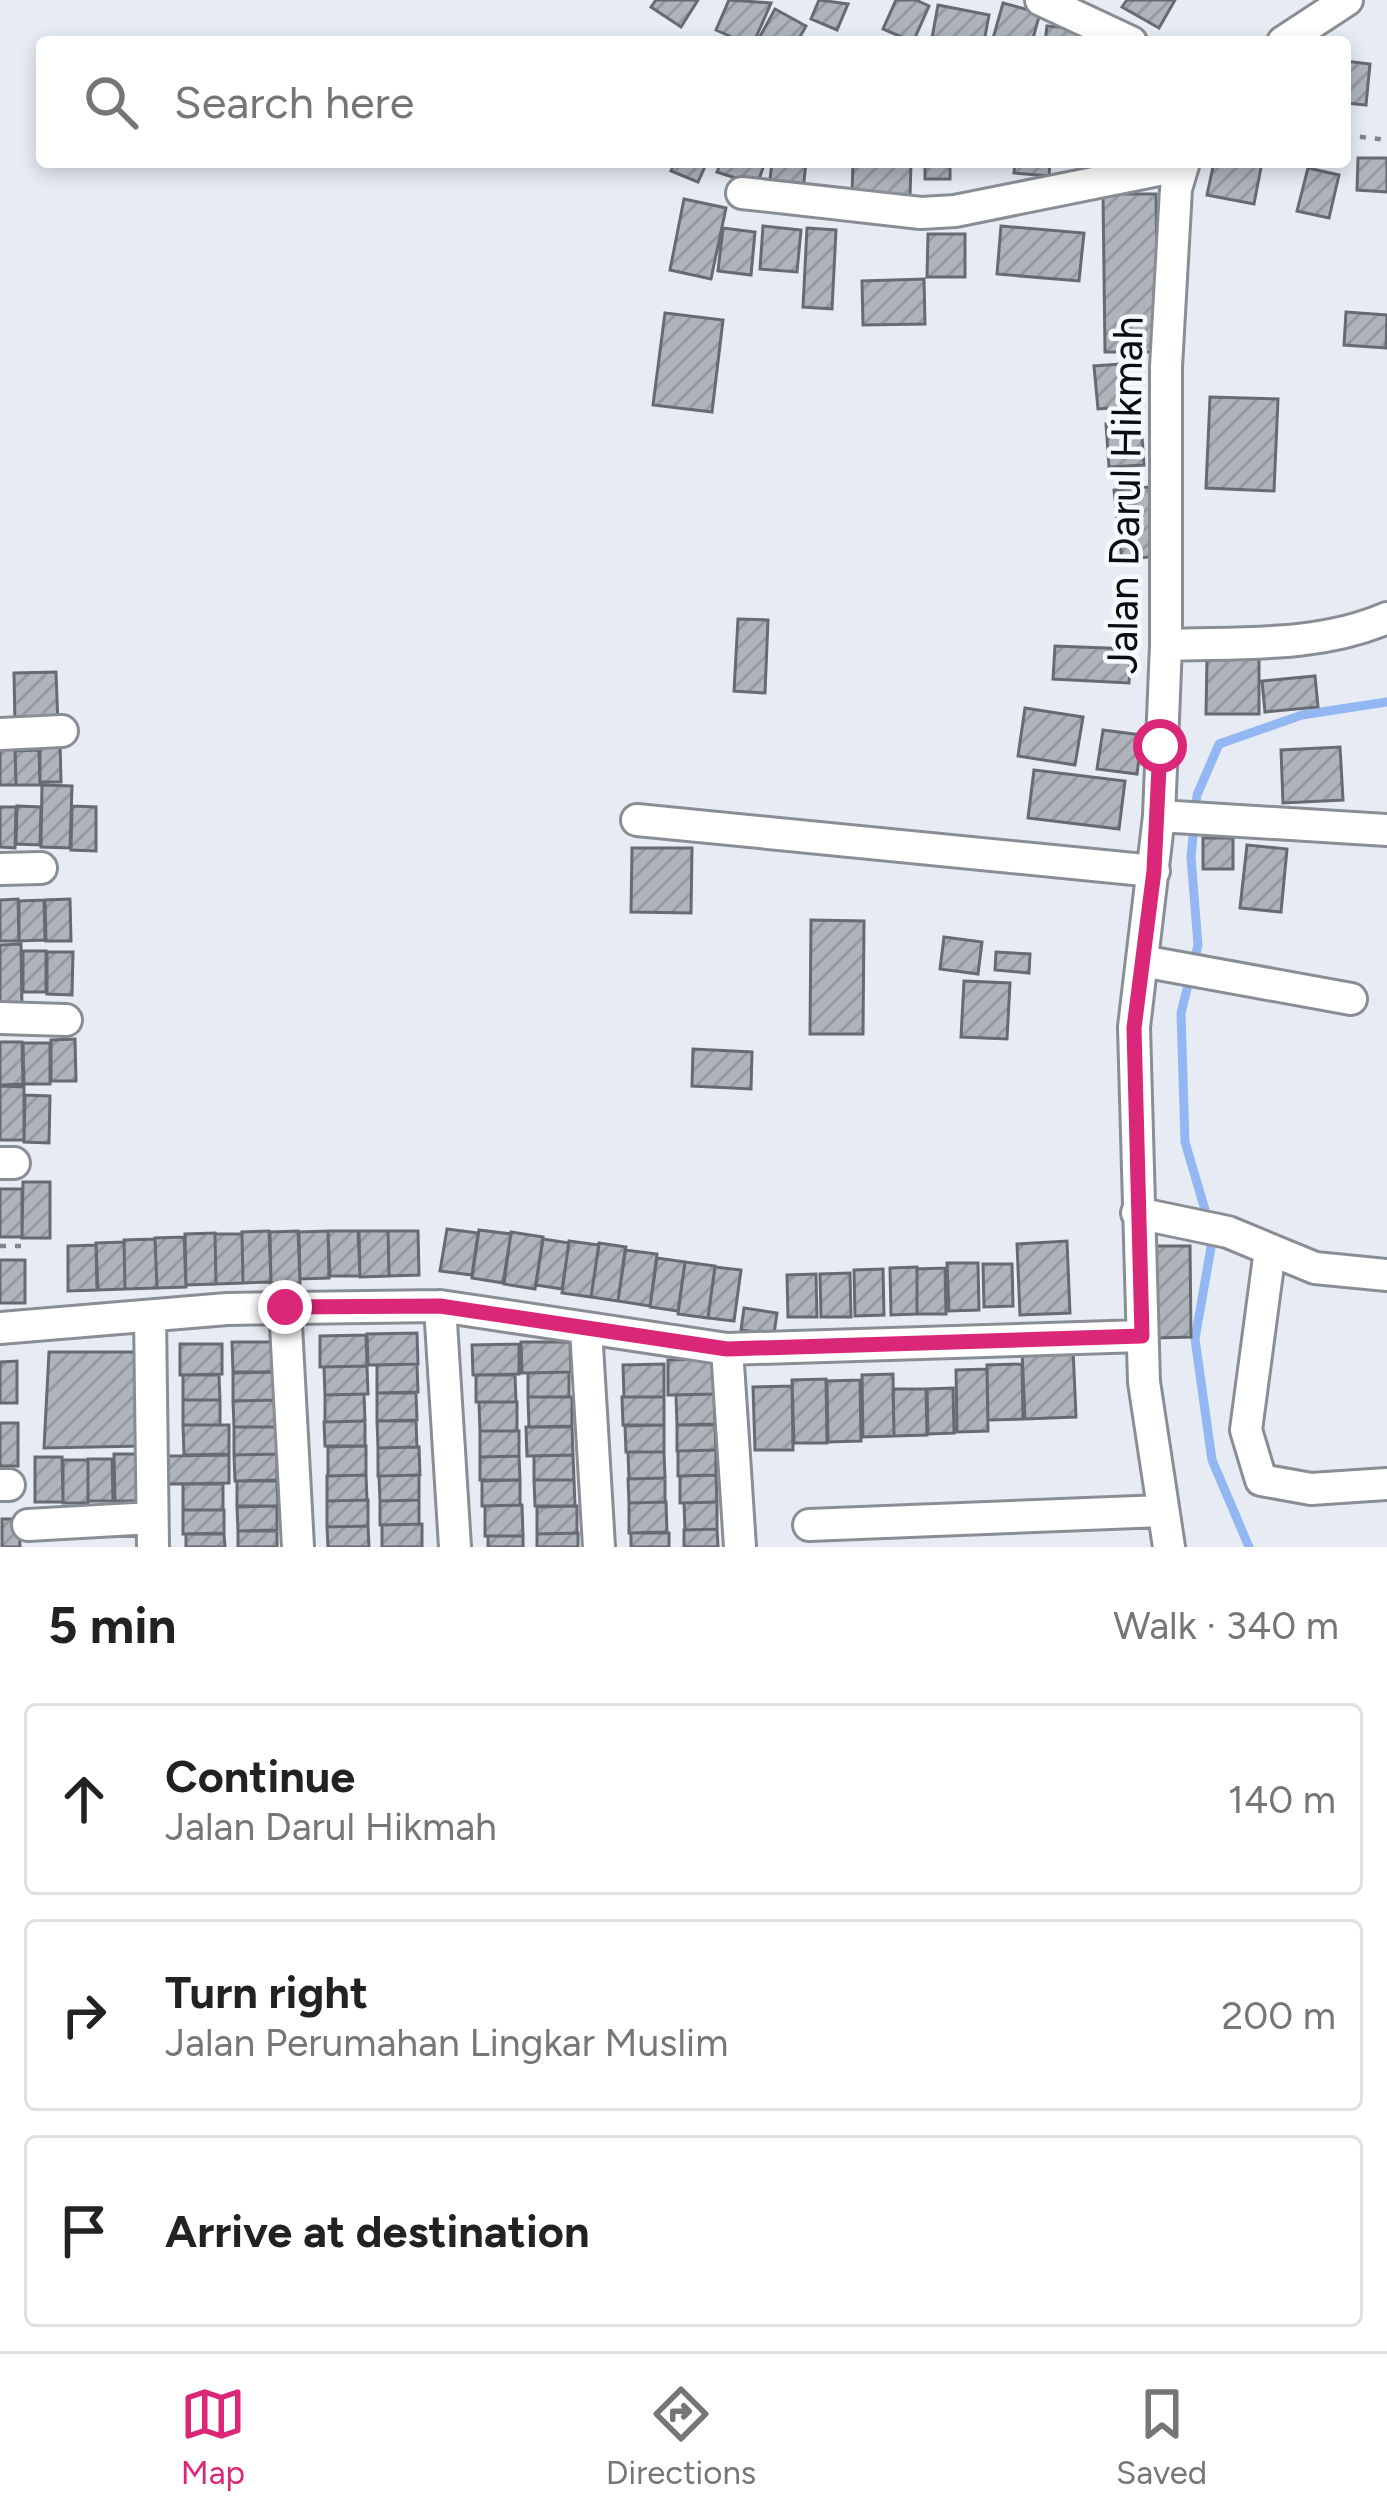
<!DOCTYPE html>
<meta charset="utf-8">
<style>
body{margin:0;font-family:Figtree,sans-serif;background:#f6f6f6;color:#222}
.stop{position:absolute;width:36px;height:36px;margin:-27px;border:9px solid #db2777;border-radius:50%;background:#fff}
.stop.end{background:#db2777;border-color:#fff;box-shadow:0 3px 12px #0008}
.list{margin:0;padding:0;list-style:none}
h2{display:flex;justify-content:space-between;align-items:center;height:156px;margin:0;padding:0 48px;font-size:51px}
h2 small{font-size:39px;font-weight:400;color:#767676}
.list li{display:grid;grid-template-columns:78px 1fr auto;gap:36px;align-items:center;box-sizing:border-box;height:192px;margin:0 24px 24px;padding:0 24px;border:3px solid #e0e0e0;border-radius:12px}
.list b{display:block;font-size:45px;white-space:nowrap}
.list p{margin:0;font-size:39px;white-space:nowrap;color:#767676}
.list em{font-size:39px;font-style:normal;color:#767676}
.icon{flex:none;width:66px;height:66px;fill:none;stroke:currentColor;stroke-width:2;stroke-linecap:round;stroke-linejoin:round}
.map{position:relative;flex:none;width:1387px;height:1547px;overflow:hidden}
.search{position:absolute;background:#fff;box-shadow:0 6px 18px #0003;left:36px;right:36px;top:36px;height:132px;display:flex;align-items:center;gap:30px;box-sizing:border-box;padding:0 42px;border-radius:12px;color:#767676;font-size:45px}
.sheet{height:804px;background:#fff}
nav{display:flex;justify-content:space-around;align-items:center;box-sizing:border-box;height:168px;border-top:3px solid #e0e0e0;background:#fff;font-size:33px;color:#767676}
nav a{display:grid;justify-items:center;gap:6px}
nav .on{color:#db2777}
.map>svg:first-child{display:block}
.lines{fill:none;stroke-linecap:round;stroke-linejoin:round}
.stream{stroke:#92b7f3;stroke-width:9}
.building{fill:url(#building-hatch);stroke:#666a71;stroke-width:3}
.minor-casing{stroke:#898e95;stroke-width:36}
.path{stroke:#81858a;stroke-width:4.5;stroke-dasharray:6 9;stroke-linecap:butt}
.minor{stroke:#fff;stroke-width:30}
.route{stroke:#db2777;stroke-width:15}
.labels{text-anchor:middle;dominant-baseline:central;stroke-width:9;stroke-linejoin:round;paint-order:stroke}
.street-label{font-size:42px;fill:#0b0d0f;stroke:#f6f9fe}
</style>
<div class="map">
<svg width="1387" height="1547" viewBox="0 0 1387 1547">
<defs>
<pattern id="building-hatch" width="6" height="6" patternUnits="userSpaceOnUse" patternTransform="scale(3)"><rect width="6" height="6" fill="#afb4bb"/><path d="M-1 1l2-2M0 6l6-6M5 7l2-2" fill="none" stroke="#959aa0"/></pattern>
</defs>
<rect width="100%" height="100%" fill="#e7ecf4"/>
<g class="lines">
<path class="stream" d="M1208 1220 1185 1142 1181 1013 1198 945 1191 857 1197 795 1219 744 1302 715 1387 702
M1213 1236 1195 1339 1212 1460 1249 1547"/>
</g>
<path class="building" d="M656 0H698L681 27 651 7Z
M729 0 771 3 754 42H743L716 30Z
M819 0 848 4 837 30 811 19Z
M896 0H916L929 6 913 42 883 29Z
M1127 0H1175L1159 28 1122 7Z
M1003 3 1040 13 1032 42H992Z
M938 5 989 15 984 42 932 38Z
M775 9 806 26 797 42H757Z
M1047 26 1079 29 1078 42H1045Z
M1345 61 1370 64 1366 105 1345 103Z
M1358 158H1387V192L1357 190Z
M675 162H707L698 182 671 171Z
M721 162H765L757 185 717 172Z
M772 162H806L803 191 769 188Z
M853 162H911L910 198 852 195Z
M925 162H950V179H925Z
M1015 162H1050L1049 176 1014 173Z
M1214 162H1262L1254 204 1207 195Z
M1308 168 1339 175 1329 218 1297 211Z
M1103 194H1156L1158 352H1105Z
M684 199 726 208 711 279 670 270Z
M763 226 801 230 797 272 760 269Z
M1001 226 1084 233 1079 281 997 274Z
M723 228 755 232 751 275 718 271Z
M807 228 836 230 832 309 803 307Z
M928 234H965V277H927Z
M924 279 925 324 863 325 862 281Z
M1346 312 1387 315 1386 348 1344 345Z
M665 313 723 320 712 412 653 405Z
M1120 364 1124 407 1098 409 1094 366Z
M1210 397 1278 399 1274 491 1206 488Z
M1141 422 1144 465 1109 467 1106 424Z
M1149 487 1157 556 1122 560 1114 490Z
M738 619 768 620 765 693 734 691Z
M1055 646 1131 649 1129 683 1053 679Z
M1207 659H1259V714H1206Z
M56 672 58 724 15 725 14 673Z
M1315 676 1318 707 1265 712 1262 681Z
M1025 708 1083 717 1075 765 1018 756Z
M1103 730 1142 735 1137 774 1097 769Z
M60 740 61 782H40V741Z
M0 743H15L16 785H0Z
M1340 747 1343 800 1283 803 1281 750Z
M39 750 40 785H16L15 751Z
M1034 770 1125 781 1119 829 1028 818Z
M42 785 72 786 70 848 41 847Z
M17 806 41 807 40 845 16 844Z
M72 806 96 807V851L71 850Z
M0 807H16L15 848 0 847Z
M1203 838H1233V869H1203Z
M1247 845 1287 849 1281 912 1240 908Z
M632 848H692L691 913 631 912Z
M18 899 19 941H0V900Z
M70 899 71 941H46L45 900Z
M44 900 45 940 19 941V901Z
M811 920 864 921 863 1034H810Z
M944 937 982 942 978 974 940 969Z
M21 944 22 1008 0 1009V945Z
M23 951H46V992H23Z
M47 952H73L72 995 47 994Z
M996 952 1030 954 1029 973 995 970Z
M964 981 1010 983 1007 1039 961 1037Z
M75 1039 76 1081H51V1040Z
M0 1042H22L23 1084 0 1085Z
M23 1043H50V1084H24Z
M693 1049 752 1052 751 1089 692 1086Z
M0 1086 24 1087V1140H0Z
M25 1095 50 1096 49 1143 24 1142Z
M23 1182H50V1238H22Z
M0 1189H22V1237H0Z
M447 1229 478 1233 472 1275 440 1271Z
M479 1230 511 1234 503 1283 472 1278Z
M269 1231 271 1282 243 1283 242 1232Z
M298 1231 300 1283 271 1284 270 1232Z
M328 1231 329 1278 300 1279 299 1232Z
M328 1231H358L360 1276H330Z
M359 1231H388L389 1276 360 1277Z
M388 1231H418L419 1275 389 1276Z
M511 1232 543 1237 535 1289 504 1284Z
M215 1233 216 1284 186 1285 185 1234Z
M215 1234H242L243 1283 216 1284Z
M184 1237 186 1287 157 1288 155 1238Z
M155 1239 157 1288 125 1289 124 1240Z
M543 1239 569 1243 562 1289 536 1285Z
M569 1241 599 1245 591 1297 562 1293Z
M1067 1241 1070 1313 1020 1315 1017 1244Z
M124 1242 125 1289 98 1290 96 1243Z
M599 1243 626 1247 618 1301 591 1297Z
M96 1245 97 1290 68 1291V1246Z
M1156 1246H1190L1191 1337 1157 1338Z
M625 1250 657 1254 650 1306 618 1301Z
M657 1258 685 1262 678 1311 650 1307Z
M0 1260H25V1303H0Z
M685 1262 715 1266 708 1318 678 1314Z
M947 1263H978L979 1310 949 1311Z
M983 1264H1012L1013 1306 984 1307Z
M715 1267 741 1270 734 1321 708 1318Z
M917 1267V1314L891 1315 890 1268Z
M945 1268 946 1314H917V1269Z
M883 1269 884 1315 855 1316 854 1270Z
M850 1273 851 1317H821L820 1274Z
M816 1274 817 1317H788L787 1275Z
M744 1308 777 1313 774 1334 741 1330Z
M417 1333 418 1364 368 1365 367 1334Z
M366 1335 367 1366 320 1367V1336Z
M232 1342H273L274 1372H233Z
M521 1342H570L571 1372 522 1373Z
M180 1344H222V1374L180 1375Z
M519 1344V1374L473 1375 472 1345Z
M1073 1348 1076 1417 1025 1419 1022 1350Z
M49 1352H147L143 1446 44 1448Z
M717 1359V1394L668 1395V1360Z
M17 1361V1403H0V1362Z
M417 1364 418 1392 377 1393V1365Z
M664 1364V1397H624L623 1365Z
M1022 1364 1023 1419 988 1420 987 1365Z
M367 1366 368 1394 325 1395 324 1367Z
M987 1369 988 1431 957 1432 956 1370Z
M275 1372V1400L233 1401V1373Z
M569 1372V1397H528V1373Z
M893 1374 894 1436 863 1437 862 1375Z
M183 1375H219L220 1400H183Z
M476 1375H515L516 1402H476Z
M826 1379 827 1443H794L792 1380Z
M860 1380 861 1441 828 1442 827 1381Z
M792 1386 793 1450H755L753 1387Z
M953 1388 954 1433 928 1434 927 1389Z
M893 1389H926L927 1435 894 1436Z
M377 1393H416L417 1420 377 1421Z
M364 1394 365 1421 325 1422V1395Z
M714 1394 715 1424 677 1425 676 1395Z
M528 1397H572V1426L529 1427Z
M622 1397H664V1425H623Z
M183 1400H220V1425H183Z
M275 1400V1427H234L233 1401Z
M479 1402H517V1431H480Z
M365 1421V1446H325L324 1422Z
M377 1421H416L417 1447 378 1448Z
M0 1423H18V1466H0Z
M183 1425H229V1454L184 1455Z
M664 1425V1452H626L625 1426Z
M677 1425H715L716 1450 677 1451Z
M234 1427H278V1454L234 1455Z
M526 1427H572L573 1455 527 1456Z
M480 1431H519V1456L480 1457Z
M366 1446V1475L328 1476V1447Z
M419 1447 420 1475 378 1476V1448Z
M716 1450V1475L678 1476V1451Z
M628 1452H664L665 1478 629 1479Z
M114 1454H143V1501H115Z
M277 1454V1480L235 1481 234 1455Z
M229 1455V1483L168 1484V1456Z
M573 1455 574 1480H534V1456Z
M519 1456 520 1480H480V1457Z
M35 1457H62L63 1502H35Z
M88 1459H112L113 1501H88Z
M63 1460H88V1503H63Z
M366 1475 367 1500 327 1501V1476Z
M419 1475V1500L380 1501 379 1476Z
M716 1475 717 1502 680 1503V1476Z
M665 1478V1502L629 1503 628 1479Z
M520 1480V1505L482 1506V1481Z
M534 1480H574L575 1506H535Z
M237 1481H277L278 1506H237Z
M183 1484H223V1510H183Z
M368 1500V1526L327 1527V1501Z
M419 1500V1524L380 1525V1501Z
M666 1502 667 1532 629 1533V1503Z
M717 1502V1529L685 1530 684 1503Z
M522 1505 523 1536H485V1506Z
M277 1506V1530L238 1531 237 1507Z
M577 1506V1533L537 1534V1507Z
M183 1510H224V1533L183 1534Z
M2 1519H19L20 1547H2Z
M422 1524V1547H382V1525Z
M368 1526 369 1547H328L327 1527Z
M717 1529 718 1547H684V1530Z
M238 1531H277V1547H238Z
M578 1533V1547H537V1534Z
M631 1533H669V1547H631Z
M186 1534H224L225 1547H186Z
M488 1536H523V1547H488Z"/>
<g class="lines">
<defs>
<path id="minor" d="M1041 0 1131 42
M1283 42 1347 0
M742 193 921 213 955 211 1183 165
M1166 645C1240 642 1318 648 1387 618
M0 734 62 731
M1159 816 1387 830
M637 820 1154 871
M0 869 41 868
M1142 961 1351 999
M0 1018 66 1020
M0 1163H14
M1137 1213 1228 1232 1315 1268 1387 1275
M1270 1250 1246 1430 1261 1480 1311 1489 1387 1484
M440 1306 455 1547
M285 1307 298 1547
M150 1316 153 1547
M0 1328 227 1309 440 1306 727 1349 1142 1336
M586 1329 599 1547
M727 1349 740 1547
M0 1485H9
M28 1525 152 1518
M809 1525 1162 1511
M1169 1547 1144 1382 1134 1027 1159 816 1166 645V367L1176 189 1184 162"/>
</defs>
<use href="#minor" class="minor-casing"/>
<path class="path" d="M1345 135 1387 140
M0 1246H21"/>
<use href="#minor" class="minor"/>
</g>
<g class="lines">
<path class="route" d="M285 1307 440 1306 727 1349 1142 1336 1134 1028 1154 871 1160 746"/>
</g>
<g class="labels">
<g class="street-label">
<text transform="translate(1125 495) rotate(-89)">Jalan Darul Hikmah</text>
</g>
</g>
</svg>
<div class="stop" style="left:1160px;top:746px"></div>
<div class="stop end" style="left:285px;top:1307px"></div>
<div class="search"><svg class="icon" aria-label="search" viewBox="0 0 24 24"><circle cx="10" cy="10" r="6"/><path d="M15 15l6 6"/></svg>Search here</div>
</div>
<section class="sheet">
<h2>5 min<small>Walk · 340 m</small></h2>
<ul class="list">
<li><svg class="icon" aria-label="ahead" viewBox="0 0 24 24"><path d="M12 20V5M6 11l6-6 6 6"/></svg><div><b>Continue</b><p>Jalan Darul Hikmah</p></div><em>140 m</em></li>
<li><svg class="icon" aria-label="right" viewBox="0 0 24 24"><path d="M7 20v-9h11M14 6l5 5-5 5"/></svg><div><b>Turn right</b><p>Jalan Perumahan Lingkar Muslim</p></div><em>200 m</em></li>
<li><svg class="icon" aria-label="arrive" viewBox="0 0 24 24"><path d="M6 21V4h12l-3 4 3 4H6"/></svg><div><b>Arrive at destination</b></div></li>
</ul>
</section>
<nav>
<a class="on"><svg class="icon" aria-label="map" viewBox="0 0 24 24"><path d="M3 6l6-2 6 2 6-2v14l-6 2-6-2-6 2zM9 4v14M15 6v14"/></svg>Map</a>
<a><svg class="icon" aria-label="directions" viewBox="0 0 24 24"><path d="M12 3l9 9-9 9-9-9zM9 14v-3h6M13 9l2 2-2 2"/></svg>Directions</a>
<a><svg class="icon" aria-label="saved" viewBox="0 0 24 24"><path d="M7 4h10v16l-5-4-5 4z"/></svg>Saved</a>
</nav>
